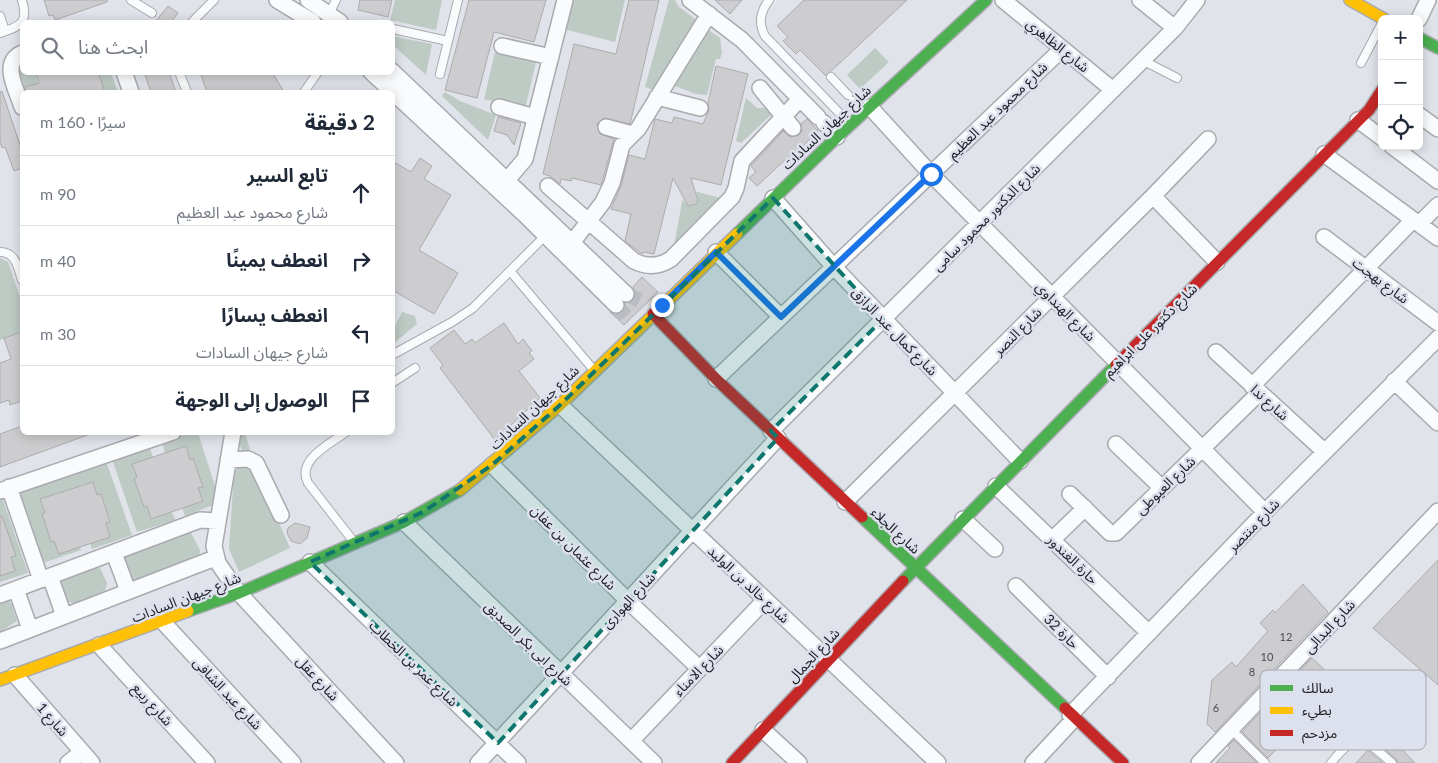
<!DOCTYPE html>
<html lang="ar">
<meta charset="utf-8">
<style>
body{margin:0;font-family:Lato,"Noto Sans Arabic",sans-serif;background:#f2f2f3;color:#1f2937;direction:rtl}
.controls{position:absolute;right:15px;top:15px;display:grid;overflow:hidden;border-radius:8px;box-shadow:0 2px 12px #0003}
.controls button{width:45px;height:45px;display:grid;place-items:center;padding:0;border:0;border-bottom:1px solid #e0e1e3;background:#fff;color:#1f2937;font:25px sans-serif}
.stop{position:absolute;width:15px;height:15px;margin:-11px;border:4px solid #1a73e8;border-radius:50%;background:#fff}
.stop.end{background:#1a73e8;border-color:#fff;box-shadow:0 1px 5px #0008}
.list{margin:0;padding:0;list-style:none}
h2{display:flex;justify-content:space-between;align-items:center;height:65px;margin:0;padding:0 20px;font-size:21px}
h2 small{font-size:16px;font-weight:400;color:#747a83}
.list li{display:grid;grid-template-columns:32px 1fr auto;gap:15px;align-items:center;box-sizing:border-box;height:70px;padding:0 20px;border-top:1px solid #e0e1e3}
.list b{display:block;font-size:19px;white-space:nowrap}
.list p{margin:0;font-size:16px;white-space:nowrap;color:#747a83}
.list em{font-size:16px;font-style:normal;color:#747a83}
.icon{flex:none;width:28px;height:28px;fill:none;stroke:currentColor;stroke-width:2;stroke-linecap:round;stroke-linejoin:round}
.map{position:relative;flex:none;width:1438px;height:763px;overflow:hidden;direction:ltr}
.search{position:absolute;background:#fff;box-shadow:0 2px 12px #0003;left:20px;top:20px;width:375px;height:55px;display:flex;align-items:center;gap:12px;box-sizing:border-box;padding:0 18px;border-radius:8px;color:#747a83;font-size:19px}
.panel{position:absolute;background:#fff;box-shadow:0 2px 12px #0003;left:20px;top:90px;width:375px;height:345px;border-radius:8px;direction:rtl}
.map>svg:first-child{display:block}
.green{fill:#becac4;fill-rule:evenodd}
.building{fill:#cdccce;stroke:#acabae}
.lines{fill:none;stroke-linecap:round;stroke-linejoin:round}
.street-tunnel{stroke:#babcc3;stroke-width:15;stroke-dasharray:15 8;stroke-linecap:butt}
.lane-casing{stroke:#a8aaaf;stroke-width:10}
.street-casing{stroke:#a8aaaf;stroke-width:18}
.fast-casing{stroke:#a8aaaf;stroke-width:14}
.slow-casing{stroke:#a8aaaf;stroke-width:14}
.jam-casing{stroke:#a8aaaf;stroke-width:14}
.lane{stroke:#fafbfc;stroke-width:8}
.street{stroke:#fafbfc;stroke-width:15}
.fast{stroke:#4caf50;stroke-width:11}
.slow{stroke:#ffc107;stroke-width:11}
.jam{stroke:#c62828;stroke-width:11}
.route{stroke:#1a73e8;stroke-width:6}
.marked{fill:#0f766e;fill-opacity:0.2;stroke:#0f766e;stroke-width:4;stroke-dasharray:10 6;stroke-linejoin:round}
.labels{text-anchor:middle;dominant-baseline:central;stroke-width:5;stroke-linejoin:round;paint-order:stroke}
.number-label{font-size:11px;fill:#4c4c50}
.street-label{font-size:14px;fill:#212226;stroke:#dde1ed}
.key{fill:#dde1ed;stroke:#a5a8b1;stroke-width:1}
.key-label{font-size:14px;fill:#212226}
</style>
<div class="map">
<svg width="1438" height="763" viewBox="0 0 1438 763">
<rect width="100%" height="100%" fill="#e0e3ea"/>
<path class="green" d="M395 0H442L436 30 390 20Z
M570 0H625L615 42 563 29Z
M669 0H675L679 7 698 21 653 90 645 87Z
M706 28 720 38 722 53 720 59H716L707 95 696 94 672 85Z
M392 36 432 44 426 75 393 45Z
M875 48 889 62 860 89 847 75Z
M495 52 536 62 525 109 484 99Z
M22 61V72L35 73 39 92H26L18 68Z
M98 73H111L118 92H103Z
M445 92 460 101 496 115 488 140 442 96Z
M746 98 757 108H771L774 112 741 143 736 141Z
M690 190 721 198 674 245 684 192ZM693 191 697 194 698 201 695 204 688 206 683 200 684 196Z
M0 258 8 262 22 303V332L0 340Z
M402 312 415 316 417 324 393 344V330Z
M191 433H198L217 492 213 505 185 516 182 508 203 501 198 488 202 487 193 459 190 460 186 447 165 453 162 442Z
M236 433H245L250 450 247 453 242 451Z
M149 446 153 457 132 464 137 477 134 479 144 506H147L152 519 172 512 175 520 137 532 112 459Z
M106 461 132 535 92 549 90 543 110 536 106 523 110 521 101 494 97 495 93 482 73 488 66 509 60 492 40 499 45 513 42 514 51 541H54L59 554 80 547 81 550 43 563 19 490Z
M242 463 255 469 290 548 239 572 229 549 234 472Z
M0 497H2L28 573 0 582V576L15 571 11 557 15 556 0 520Z
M190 531 200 550 199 558 136 581 130 579 124 560 126 554Z
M95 566 100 568 107 583 105 591 74 603 66 602 59 581Z
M7 599 11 603 17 621 0 632V600Z"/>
<path class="building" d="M44 0H107V2L55 20 53 15 49 16Z
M360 0H392L388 17 358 10Z
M469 0H546L534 42 494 32 477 98 445 90Z
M629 0H659L630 124 604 118 597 124 600 134 614 139 601 185 572 178 571 181 561 179 560 184 550 176 543 174 574 44 616 54Z
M715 0H742L730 14Z
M804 0H907L826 76 800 50 796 54 783 41 788 37 777 26Z
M168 6 178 13 171 22H155Z
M716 66 748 74 721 185 691 178 698 201 696 204 688 206 673 178 654 254 644 252 642 254 625 241 631 214 611 209 621 186 629 155 645 159 655 119 672 123 674 117 703 124 709 110 708 103Z
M35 72H98L105 92H27L25 87 39 83Z
M144 72H169L176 92H151Z
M200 72H272L284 92H207Z
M2 91 22 151V168L14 171 5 147 2 148 0 142V92Z
M498 117 521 123 514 145 507 135 494 131Z
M807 119 818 131 787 162 785 160 757 186 749 178 756 172 751 166 783 131 790 137 799 135 802 131 801 124Z
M420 158 432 166 424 179 451 195 419 250 458 273 434 314 392 290V161L411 172Z
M642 277 658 292 624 325 610 312 618 314 623 311 625 303 633 300 635 292 633 287Z
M504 323 518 344 523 339 532 351 529 353 534 359 519 371 540 398 495 440 440 368 443 365 430 348 454 330 465 344 472 339 475 343Z
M22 332V401L10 405 9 400 0 403V363L11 359 4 338Z
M22 426V432L90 434 0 467V434Z
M186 446 190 460 193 458 203 487 198 488 203 501 151 519 147 506 144 507 134 479 137 477 132 464Z
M93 482 97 495 101 494 110 522 106 523 110 537 59 554 54 541 51 542 42 514 45 513 40 499Z
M0 516H2L16 556 11 557 15 571 0 576Z
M295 523 310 527 307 538 300 544 291 541 287 533 288 528Z
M1438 560V685L1373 628Z
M1303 584 1328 612 1215 732 1207 724 1212 680 1232 662 1236 667 1268 631 1260 623 1273 610 1275 613Z
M1312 658 1346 690 1351 685 1393 727 1386 733 1415 763H1398L1396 759 1378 743 1365 737 1349 720 1320 750 1297 728 1268 758 1242 732Z
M1234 740 1257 763H1216L1230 748 1228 746Z
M1368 750 1371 753 1383 763H1356Z"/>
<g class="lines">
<path class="street-tunnel" d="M626 294 647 304
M616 305 630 322"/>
<defs>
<path id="lane" d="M131 0 152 13
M769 0C760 12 758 23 765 36L849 123
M329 14 336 0
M0 16 5 31
M192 22 214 0
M393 29 448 41
M0 33C20 26 29 24 22 0
M1142 60 1177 78
M1361 63 1382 23
M179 72 187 92
M440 74 458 0
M831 77 848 95
M304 92 318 72
M853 101 862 111
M0 252C16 252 18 268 22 280
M510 271 593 369
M392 355 452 322 473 308 545 236
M392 383 415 368
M346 432C330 444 296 460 308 483L354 542
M1231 729 1265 763
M1331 763C1358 729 1364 739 1392 763"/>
<path id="street" d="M277 0 313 22
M308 0 340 22
M690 0 742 40 818 117
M1003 0 1113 90
M1140 0 1175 28
M1419 19 1428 0
M502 46 551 57
M22 53C0 63 17 90 22 107
M392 71 626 294
M124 72 131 92
M371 72 525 215 616 305
M760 88 793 128
M657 97 700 108
M499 107 535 117
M870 107 931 174 1265 512
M1419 115 1438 129
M1358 120 1382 138
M824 123 837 137
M606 127 632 134
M1392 146 1438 181
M1324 154 1438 238
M507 180 525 159 565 0
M548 186 634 261C646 267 659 267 671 259L732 197 736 188 742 161 800 99
M1153 196 1217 262
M773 198 834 267 1020 461
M1419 224 1438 205
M1324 237 1438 323
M572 243 603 202 612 183 622 145 638 129 709 14
M716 252 781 317
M1216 352 1325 452
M716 379 1062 49
M1394 381 1438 423
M1252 386 1413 220
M560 405 938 763
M771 431 1175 28 1197 0
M233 432 214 546 218 563 239 593 396 763
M1116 444 1162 488
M228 460 248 459 256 463 281 515
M492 465 627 600 699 668
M996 486 1149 633
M9 487 41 580
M0 491 173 432
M1070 494 1110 533H1116L1259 393
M845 502 1153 196 1208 139
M963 519 995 549
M404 522 654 763
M1052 540 1085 508
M114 553 128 591
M310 562 518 763
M50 576 64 616
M1016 586 1108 677
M16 589 30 629
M0 595 200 520 218 521
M163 622 293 763
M0 641 215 558
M99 645 207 763
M15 675 92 763
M1070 715 1265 512 1438 338
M763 730 799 763
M631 741 765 600
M68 763 82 752
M478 763 778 438
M1033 763 1074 719
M1199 763 1438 511"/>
<path id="fast" d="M1419 38 1438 48
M737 234 837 137 986 0
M862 517 1065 708
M903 581 1116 365
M188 611 239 593 404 522 460 490"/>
<path id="slow" d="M1350 0 1384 19
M460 490 560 405 737 234
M0 680 188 611"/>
<path id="jam" d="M653 314 716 379 862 517
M1116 365 1369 110 1382 90
M1065 708 1123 763
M732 763 903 581"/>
</defs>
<use href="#lane" class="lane-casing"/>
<use href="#street" class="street-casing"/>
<use href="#fast" class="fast-casing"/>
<use href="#slow" class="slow-casing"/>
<use href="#jam" class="jam-casing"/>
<use href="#lane" class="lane"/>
<use href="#street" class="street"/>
<use href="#fast" class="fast"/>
<use href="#slow" class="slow"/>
<use href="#jam" class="jam"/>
</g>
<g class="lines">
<path class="route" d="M662 305 716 252 781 317 931 174"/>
</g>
<path class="marked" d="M773 198 883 319 771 431 778 438 498 743 310 562 423 512 492 465 560 405Z"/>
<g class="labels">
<g class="number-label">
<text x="1286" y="636">12</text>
<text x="1267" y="656">10</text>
<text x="1252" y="671">8</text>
<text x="1216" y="707">6</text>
</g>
<g class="street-label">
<text transform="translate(1058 45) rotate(39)">شارع الظاهري</text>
<text transform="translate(997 110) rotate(-44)">شارع محمود عبد العظيم</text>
<text transform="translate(826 127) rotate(-43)">شارع جيهان السادات</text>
<text transform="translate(986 217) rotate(-45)">شارع الدكتور محمود سامى</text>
<text transform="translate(1381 280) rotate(37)">شارع بهجت</text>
<text transform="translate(1066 311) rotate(45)">شارع الهنداوي</text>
<text transform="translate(1150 330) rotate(-45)">شارع دكتور على ابراهيم</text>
<text transform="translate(895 331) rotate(46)">شارع كمال عبد الرازق</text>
<text transform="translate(1017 331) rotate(-45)">شارع النصر</text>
<text transform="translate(1270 402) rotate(42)">شارع ندا</text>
<text transform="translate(534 407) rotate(-43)">شارع جيهان السادات</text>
<text transform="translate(1165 485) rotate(-44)">شارع العيوطى</text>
<text transform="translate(1253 525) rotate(-46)">شارع منتصر</text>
<text transform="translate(896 530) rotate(43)">شارع الجلاء</text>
<text transform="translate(574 547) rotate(45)">شارع عثمان بن عفان</text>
<text transform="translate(1073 559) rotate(44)">حارة الغندور</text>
<text transform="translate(749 584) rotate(43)">شارع خالد بن الوليد</text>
<text transform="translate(186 597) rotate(-21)">شارع جيهان السادات</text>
<text transform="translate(628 600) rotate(-47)">شارع الهوارى</text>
<text transform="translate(1329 626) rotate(-47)">شارع البدالى</text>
<text transform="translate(1062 631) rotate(45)">حارة 32</text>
<text transform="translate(529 643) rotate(44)">شارع ابى بكر الصديق</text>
<text transform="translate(813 655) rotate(-47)">شارع الجمال</text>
<text transform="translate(414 663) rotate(44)">شارع عمر بن الخطاب</text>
<text transform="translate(698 670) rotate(-46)">شارع الامناء</text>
<text transform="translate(318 678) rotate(47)">شارع عقل</text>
<text transform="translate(228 693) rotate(47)">شارع عبد الشافى</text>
<text transform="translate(153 704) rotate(48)">شارع ربيع</text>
<text transform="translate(53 719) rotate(49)">شارع 1</text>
</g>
</g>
<rect x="1260" y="670" width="166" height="80" rx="8" class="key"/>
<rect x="1270" y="685" width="23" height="6" fill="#4caf50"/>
<rect x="1270" y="707" width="23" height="7" fill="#ffc107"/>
<rect x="1270" y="730" width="23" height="6" fill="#c62828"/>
<g class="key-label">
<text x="1302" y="693">سالك</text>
<text x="1302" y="715">بطيء</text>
<text x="1302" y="738">مزدحم</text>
</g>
</svg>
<div class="controls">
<button>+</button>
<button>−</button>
<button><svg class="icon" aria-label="locate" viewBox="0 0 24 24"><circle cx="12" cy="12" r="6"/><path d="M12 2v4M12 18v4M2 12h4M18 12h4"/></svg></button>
</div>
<div class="stop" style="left:931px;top:174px"></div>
<div class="stop end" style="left:662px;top:305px"></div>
<div class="search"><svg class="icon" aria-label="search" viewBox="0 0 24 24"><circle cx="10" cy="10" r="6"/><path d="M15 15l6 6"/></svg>ابحث هنا</div>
<section class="panel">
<h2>2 دقيقة<small>سيرًا · 160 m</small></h2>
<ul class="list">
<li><svg class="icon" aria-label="ahead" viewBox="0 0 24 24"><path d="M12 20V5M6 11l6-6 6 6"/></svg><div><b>تابع السير</b><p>شارع محمود عبد العظيم</p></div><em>90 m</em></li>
<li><svg class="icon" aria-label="right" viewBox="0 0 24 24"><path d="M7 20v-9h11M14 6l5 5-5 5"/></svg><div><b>انعطف يمينًا</b></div><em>40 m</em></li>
<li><svg class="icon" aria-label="left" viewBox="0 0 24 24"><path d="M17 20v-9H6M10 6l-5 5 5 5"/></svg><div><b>انعطف يسارًا</b><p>شارع جيهان السادات</p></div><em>30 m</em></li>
<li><svg class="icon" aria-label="arrive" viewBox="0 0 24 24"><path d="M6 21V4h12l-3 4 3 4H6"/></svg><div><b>الوصول إلى الوجهة</b></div></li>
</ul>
</section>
</div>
